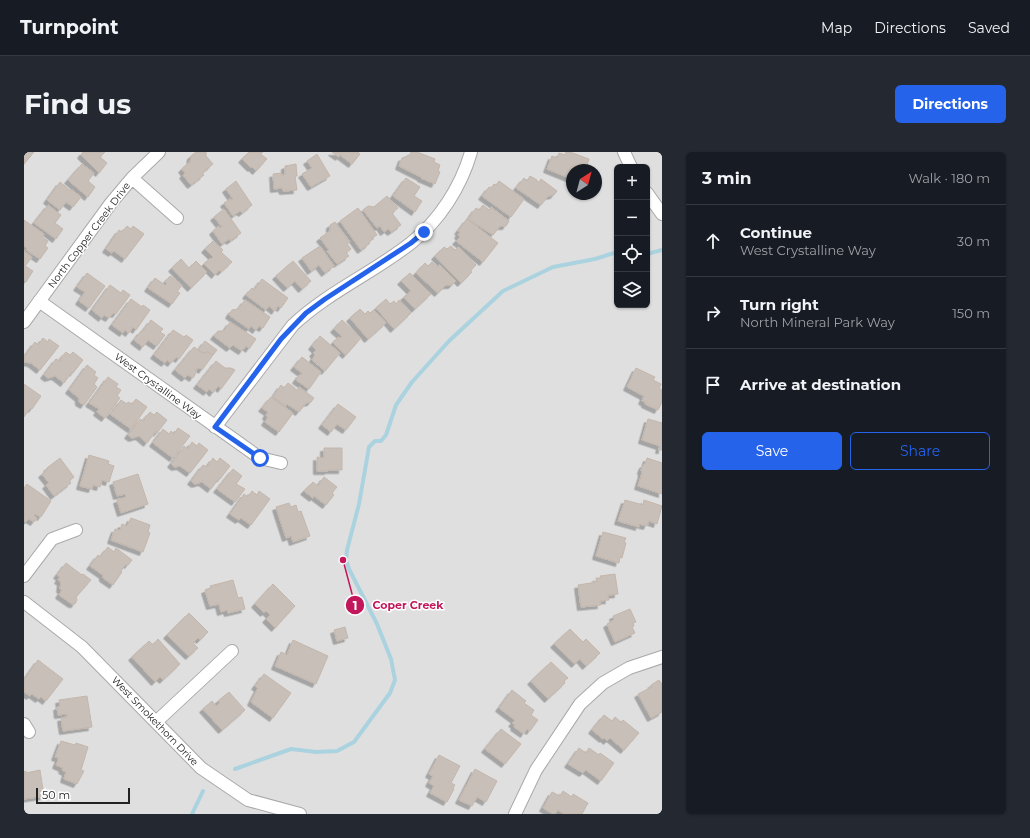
<!DOCTYPE html>
<meta charset="utf-8">
<style>
body{margin:0;font-family:Montserrat,sans-serif;background:#242831;color:#f1f3f6}
.controls{position:absolute;right:12px;top:12px;display:grid;overflow:hidden;border-radius:6px;box-shadow:0 1px 3px #0004}
.controls button{width:36px;height:36px;display:grid;place-items:center;padding:0;border:0;border-bottom:1px solid #363941;background:#171b24;color:#f1f3f6;font:20px sans-serif}
.compass{position:absolute;left:542px;top:12px;width:36px;height:36px;border-radius:50%;background:#171b24;box-shadow:0 1px 3px #0004;rotate:36deg}
.scale{position:absolute;left:12px;bottom:10px;width:94px;box-sizing:border-box;padding-left:4px;border:2px solid #222;border-top:0;font-size:11px;line-height:14px;white-space:nowrap;color:#222;-webkit-text-stroke:3px #fff;paint-order:stroke}
.stop{position:absolute;width:12px;height:12px;margin:-9px;border:3px solid #2563eb;border-radius:50%;background:#fff}
.stop.end{background:#2563eb;border-color:#fff;box-shadow:0 1px 4px #0008}
.list{margin:0;padding:0;list-style:none}
h2{display:flex;justify-content:space-between;align-items:center;height:52px;margin:0;padding:0 16px;font-size:17px}
h2 small{font-size:13px;font-weight:400;color:#9ea1a6}
.list li{display:grid;grid-template-columns:26px 1fr auto;gap:12px;align-items:center;box-sizing:border-box;height:72px;padding:0 16px;border-top:1px solid #363941}
.list b{display:block;font-size:15px;white-space:nowrap}
.list p{margin:0;font-size:13px;white-space:nowrap;color:#9ea1a6}
.list em{font-size:13px;font-style:normal;color:#9ea1a6}
.actions{display:flex;gap:8px;padding:12px 16px}
.actions a{flex:1;padding:9px 0;border:1px solid #2563eb;border-radius:6px;text-align:center;font-size:14px;color:#2563eb}
.actions .main{background:#2563eb;color:#fff}
.icon{flex:none;width:22px;height:22px;fill:none;stroke:currentColor;stroke-width:2;stroke-linecap:round;stroke-linejoin:round}
.map{position:relative;flex:none;width:638px;height:662px;overflow:hidden;border-radius:6px}
header{display:flex;align-items:center;gap:24px;box-sizing:border-box;height:56px;padding:0 20px;background:#171b24;border-bottom:1px solid #363941}
header strong{font-size:19px}
nav{display:flex;gap:22px;margin-inline-start:auto;font-size:14px}
.intro{display:flex;align-items:center;justify-content:space-between;box-sizing:border-box;height:96px;padding:0 24px}
h1{margin:0;font-size:28px}
.button{padding:10px 18px;border-radius:6px;background:#2563eb;color:#fff;font-size:14px;font-weight:700}
main{display:flex;gap:24px;padding:0 24px}
aside{flex:1;background:#171b24;border-radius:6px;box-shadow:0 1px 3px #0004}
.map>svg:first-child{display:block}
.residential{fill:#e0dfdf;fill-rule:evenodd}
.lines{fill:none;stroke-linecap:round;stroke-linejoin:round}
.stream{stroke:#aad3df;stroke-width:4}
.building{fill:#c7bfb8;stroke:#c4b6ab;filter:url(#shadow)}
.street-casing{stroke:#a9a9a9;stroke-width:14}
.street{stroke:#fff;stroke-width:12}
.route{stroke:#2563eb;stroke-width:5}
.labels{text-anchor:middle;dominant-baseline:central;stroke-width:3;stroke-linejoin:round;paint-order:stroke}
.street-label{font-size:10px;fill:#222;stroke:#fff}
.leader{fill:none;stroke:#c2185b;stroke-width:1.5}
.callout-dot{fill:#c2185b;stroke:#fff;stroke-width:1.5}
.mark-label{font-size:12px;text-anchor:middle;font-weight:bold;fill:#fff}
.callout-label{font-size:11px;text-anchor:middle;font-weight:bold;fill:#c2185b;stroke:#fff;stroke-width:3;stroke-linejoin:round;paint-order:stroke}
</style>
<header>
<strong>Turnpoint</strong>
<nav><a>Map</a><a>Directions</a><a>Saved</a></nav>
</header>
<div class="intro"><h1>Find us</h1><a class="button">Directions</a></div>
<main>
<div class="map">
<svg width="638" height="662" viewBox="0 0 638 662">
<defs>
<filter id="shadow"><feDropShadow dx="-3.5" dy="3.5" stdDeviation="0" flood-color="#0004"/></filter>
</defs>
<rect width="100%" height="100%" fill="#f2efe9"/>
<path class="residential" d="M0 0H638V662H0ZM593 15H623V153H593ZM548 18H572V42H548Z"/>
<g class="lines">
<path class="stream" d="M623 102 638 98
M211 617 267 597 292 600 313 599 330 590 366 541 371 528 367 507 353 472 325 417 322 408 323 398 335 352 345 295 351 289H357L362 283 372 253 388 230 425 189 479 139 529 115 571 107 593 100
M168 662 179 639"/>
</g>
<path class="building" d="M0 0H10L0 12Z
M59 0H81L76 5 83 11 75 21 57 3Z
M172 0H182V4L189 12 178 21 180 23 167 33 159 23 161 21 158 17 164 11H166L167 4Z
M225 0H239L236 3H238L243 7 232 19 228 15 227 16 218 7Z
M308 0H334L336 2 328 12 316 3 315 5Z
M387 0H393L411 7 410 10 416 13 414 19 416 20 411 32 397 26V25L375 14 378 6 386 3Z
M542 0H546L565 7 562 16H559L558 18H548V27L523 17 528 4 533 6 535 1 541 3Z
M293 2 306 24 287 35 278 22 288 16 283 9Z
M58 12 70 21 64 29 71 35 64 45 44 28Z
M272 12 273 24H271L273 38 259 39 258 36 250 37 249 22 257 21V23H261V14Z
M506 24 513 28V30H515L517 27 533 39 530 43 524 44 517 53 492 36 500 26 503 29Z
M382 26 396 35 390 44 398 49 391 60 369 44Z
M212 29 228 53 218 61 216 59 209 64 200 51 206 47 208 48 209 47 202 37Z
M475 29 500 47 487 65 458 44 465 35 467 36 470 32 472 33Z
M36 30 47 39 48 38 57 45 49 55 42 50 36 58 23 48Z
M363 44 374 56 368 61 377 73 367 80 364 77 360 80 356 74 353 76 339 58 344 54 350 55Z
M24 53 37 63 31 71 39 77 32 87 10 71Z
M459 53 465 58 467 55 485 69 482 74H476L469 83 444 67 452 56 455 58Z
M334 56 353 83 348 86 349 87 346 89 345 92 337 98 316 69Z
M200 57 217 81 206 89 205 87 198 92 189 79 195 74 196 76 198 75 190 65Z
M443 67 474 91 459 110 432 89 436 85 434 83 436 80 434 79Z
M0 68 20 82 18 85 24 89 21 94 24 96 16 107 2 98 3 96 0 94Z
M311 70 326 90 323 92 327 97 322 101 325 104 313 112 303 99 305 98 296 86 306 79V73Z
M103 74 107 77 109 74 120 82 101 107 90 99 88 101 82 97 95 78 98 80Z
M189 89 199 98 197 100 208 110 197 120 195 118 191 123 180 112 186 106 187 107 189 105 181 97Z
M296 94 310 114 301 121 295 113 287 119 278 106Z
M427 94 431 98 435 95 452 113 446 119 448 120 437 131 411 104 420 95 423 97Z
M0 99 8 105 1 114 9 119 2 130 0 128Z
M157 107 165 116 172 109 183 120 167 136 148 116Z
M269 109 287 129 278 137 271 129 263 136 252 124Z
M408 110 413 115 416 113 432 129 428 133H422L414 141 392 121 401 111 404 114Z
M63 121 81 134 65 156 55 149 61 140 53 135Z
M386 121 407 142 391 157 380 145 387 139 377 129Z
M146 124 158 133 153 140 156 141 148 152 124 136 131 126 141 133 143 132 141 130Z
M238 127 264 146 257 156 254 154 251 159 245 154 242 158 222 143 228 136 230 138Z
M86 133 97 141 99 138 106 143 92 162 89 161 85 166 80 163 78 166 68 158Z
M107 147 118 155 119 153 126 158 112 178 109 175 105 181 101 178 99 181 88 173Z
M362 147 366 152 370 149 372 152 375 148 387 161 370 177 352 156Z
M221 148 246 165 239 176 235 174 232 178 227 174 225 177 205 163 208 158 214 157Z
M336 157 341 162 344 159 346 161 350 158 362 171 344 187 326 166Z
M127 168 139 177 136 180 141 183 133 194 124 188 119 195 110 188 117 179 118 180Z
M318 168 337 186 322 203 309 191 314 185 316 186 318 184 310 177Z
M206 170 232 187 225 197 222 194 218 199 209 193 206 196 190 184 194 179H200Z
M149 178 160 185 162 183 169 188 155 207 152 205 147 211 143 208 141 211 130 203Z
M296 184 316 201 301 219 288 208 291 203 289 201 292 198 288 194Z
M19 186 24 190 25 187 35 194 16 218 7 211 0 210V205L11 190 14 193Z
M181 189 193 198 189 203 184 200 179 201 174 198Z
M170 195 179 201 184 200 189 203 178 218 176 216 172 217V221L169 226 164 223 161 226 151 218Z
M42 200 46 203 49 200 59 208 49 221 48 220 40 231 31 224 24 226 20 223 32 207 36 209V207Z
M278 205 297 220 285 237 272 228 276 222 277 223 278 221 270 215Z
M192 209 201 216H207L211 218 197 237 194 234 189 241 185 237 183 240 173 233Z
M63 213 72 220 70 223 74 226 70 232 73 235 60 253 55 250V246L45 238Z
M612 216 631 225 629 228 637 232 635 236 638 238V250L634 258 621 252V250L618 249 620 244 603 235Z
M84 225 94 232 92 235 97 238 93 244 96 246 81 266 73 260 75 257 65 251Z
M264 231 271 236V238H273L275 235 290 246 287 250 282 251 275 260 263 252 262 254 249 245 257 233 260 236Z
M0 232 17 244 8 257 6 256 0 265Z
M247 245 269 261 255 280 241 270 244 265 242 264 244 260 238 256Z
M112 247 123 255 107 277 86 262 97 248 103 252 104 250 108 252Z
M314 252 332 265 322 278 313 272 307 280 298 273Z
M126 260 130 263 133 260 143 268 133 281 132 279 123 291 115 284 108 286 104 283 116 267 120 269V267Z
M624 267 638 271V298H635L636 294 618 288Z
M154 276 166 284 149 306 129 291 139 277 145 282 147 279 150 282Z
M168 290 173 294 175 291 184 298 166 321 156 314 151 315 147 312 160 294 164 297Z
M300 296H318V318H304V319H293V305L300 306Z
M65 303 85 309 84 312 90 314 85 330 78 328 76 335 69 333 68 337 56 334Z
M36 306 50 325 45 329 47 331 30 344 22 333 25 331 18 322 24 317 23 316Z
M189 306 193 310 196 306 206 314 196 327 195 326 187 337 178 330 171 332 167 329 179 313 183 315Z
M623 306 638 311V342L614 334 618 321 617 318 619 313 621 312Z
M209 317 218 324 212 332 221 337 211 350 193 337Z
M114 322 124 352 97 361 93 348 102 345 101 342 93 344 89 330Z
M300 325 313 335 308 341 310 343 302 353 290 344 289 346 280 339 289 330 294 334Z
M3 332 27 349 17 365 11 362 10 364 13 366 10 370 5 367 2 370 0 369V336Z
M228 339 233 343 235 339 246 347 227 373 217 366 215 368 206 362 220 342 224 345Z
M601 348 619 353 620 348 638 354 633 372 625 369 623 374 615 372V375L594 369Z
M265 351 267 355 272 353 274 360 277 359 286 384 269 390 267 384 262 386 252 355Z
M107 366 126 373 124 380 126 381 119 400 87 388 91 377 96 378 98 372 103 374Z
M579 380 602 386 600 390 602 391 598 406 596 405 595 411 572 404Z
M84 395 90 400 92 396 108 408 104 413 102 412 97 419 98 420 89 433 79 426V423L66 414 74 403 76 405Z
M42 411 58 423 59 422 67 428 52 445 53 448 51 452H48L35 443 38 438 36 437 37 430 34 428 36 425 33 423Z
M591 422 594 442 584 443 585 448 576 449 577 453 557 455 554 433 573 430 572 426H577L576 424Z
M209 428 214 446 218 445 221 457 204 461 203 458 197 460 195 452 186 454 181 438 187 436 186 434Z
M249 432 271 454 251 476 242 467 246 463 242 459 240 461 231 452Z
M606 457 612 470 609 471 610 474 608 475 611 481 591 490 583 472 590 468 589 464Z
M165 461 184 480 176 488 174 486 169 491 174 496 165 504 143 483Z
M321 475 324 486 313 489 310 478Z
M546 477 559 490 562 487 576 501 562 514 556 507 551 512 530 492Z
M134 487 156 512 139 528 136 525 131 530 108 505 125 489 129 493Z
M269 488 304 504 292 532 251 514 257 500 263 503Z
M14 508 39 527 22 549 17 545 15 547 8 542 6 544 0 540V528Z
M527 510 544 526 540 529 541 531 524 547 507 529Z
M240 522 267 541 249 566 227 550 234 536 231 534Z
M635 528 638 532V560L627 566 614 542 628 535 627 533Z
M488 538 502 549 500 551 510 558 507 563 514 568 506 579 503 577 500 582 490 575 491 573 488 571 491 568 475 556Z
M205 540 221 558 198 578 179 557 188 549 192 554 196 551 194 549Z
M63 544 68 575 39 579 37 566 43 565V562L34 563 33 555 36 554 35 548Z
M580 563 588 569 591 565 597 570 599 568 615 581 600 598 586 586 583 589 580 586 579 587 568 578Z
M477 577 497 592 481 612 461 597Z
M37 589 51 593 52 591 64 595 57 618 60 619 53 632 40 627 42 620 38 618 39 616 32 613 35 606 31 605Z
M555 596 562 601 565 596 575 603 576 601 590 611 577 629 562 618 559 621 544 612Z
M415 603 436 614 427 631 431 633 429 636 430 637 423 650 406 641 410 634 405 631 409 624 405 622Z
M451 617 473 629 462 650 453 645 448 654 435 648Z
M16 618 20 644 0 647V620L2 619V621Z
M539 639 548 645 549 642 564 651 558 662H540L534 658 531 662H529L519 656 528 640 536 644Z"/>
<g class="lines">
<defs>
<path id="street" d="M600 0 607 15
M108 26 153 66
M623 41 638 62
M15 149 236 306 257 311
M0 170 87 51 108 26 135 0
M191 275 269 173C304 140 349 121 387 91 415 69 437 35 447 0
M0 424 28 387 52 378
M0 450 58 495 177 616 224 648 276 662
M132 570 208 499
M0 572 5 580
M491 662 512 618 556 552 579 531 605 516 638 505"/>
</defs>
<use href="#street" class="street-casing"/>
<use href="#street" class="street"/>
</g>
<g class="lines">
<path class="route" d="M236 306 191 275 257 187 282 161 301 147 387 91 400 80"/>
</g>
<g class="labels">
<g class="street-label">
<text transform="translate(65 83) rotate(-53)">North Copper Creek Drive</text>
<text transform="translate(134 234) rotate(36)">West Crystalline Way</text>
<text transform="translate(131 569) rotate(46)">West Smokethorn Drive</text>
</g>
</g>
<path class="leader" d="M319 408L331 453"/>
<g class="callout-dot">
<circle cx="319" cy="408" r="4"/>
<circle cx="331" cy="453" r="10"/>
</g>
<g class="mark-label">
<text x="331" y="458">1</text>
</g>
<g class="callout-label">
<text x="384" y="457">Coper Creek</text>
</g>
</svg>
<div class="controls">
<button>+</button>
<button>−</button>
<button><svg class="icon" aria-label="locate" viewBox="0 0 24 24"><circle cx="12" cy="12" r="6"/><path d="M12 2v4M12 18v4M2 12h4M18 12h4"/></svg></button>
<button><svg class="icon" aria-label="layers" viewBox="0 0 24 24"><path d="M12 4l9 5-9 5-9-5zM3 14l9 5 9-5"/></svg></button>
</div>
<svg class="compass" viewBox="-18 -18 36 36"><path d="M0-13l5 13h-10z" fill="#e53935"/><path d="M0 13l5-13h-10z" fill="#9ea1a6"/></svg>
<div class="scale">50 m</div>
<div class="stop" style="left:236px;top:306px"></div>
<div class="stop end" style="left:400px;top:80px"></div>
</div>
<aside>
<h2>3 min<small>Walk · 180 m</small></h2>
<ul class="list">
<li><svg class="icon" aria-label="ahead" viewBox="0 0 24 24"><path d="M12 20V5M6 11l6-6 6 6"/></svg><div><b>Continue</b><p>West Crystalline Way</p></div><em>30 m</em></li>
<li><svg class="icon" aria-label="right" viewBox="0 0 24 24"><path d="M7 20v-9h11M14 6l5 5-5 5"/></svg><div><b>Turn right</b><p>North Mineral Park Way</p></div><em>150 m</em></li>
<li><svg class="icon" aria-label="arrive" viewBox="0 0 24 24"><path d="M6 21V4h12l-3 4 3 4H6"/></svg><div><b>Arrive at destination</b></div></li>
</ul>
<div class="actions"><a class="main">Save</a><a>Share</a></div>
</aside>
</main>
